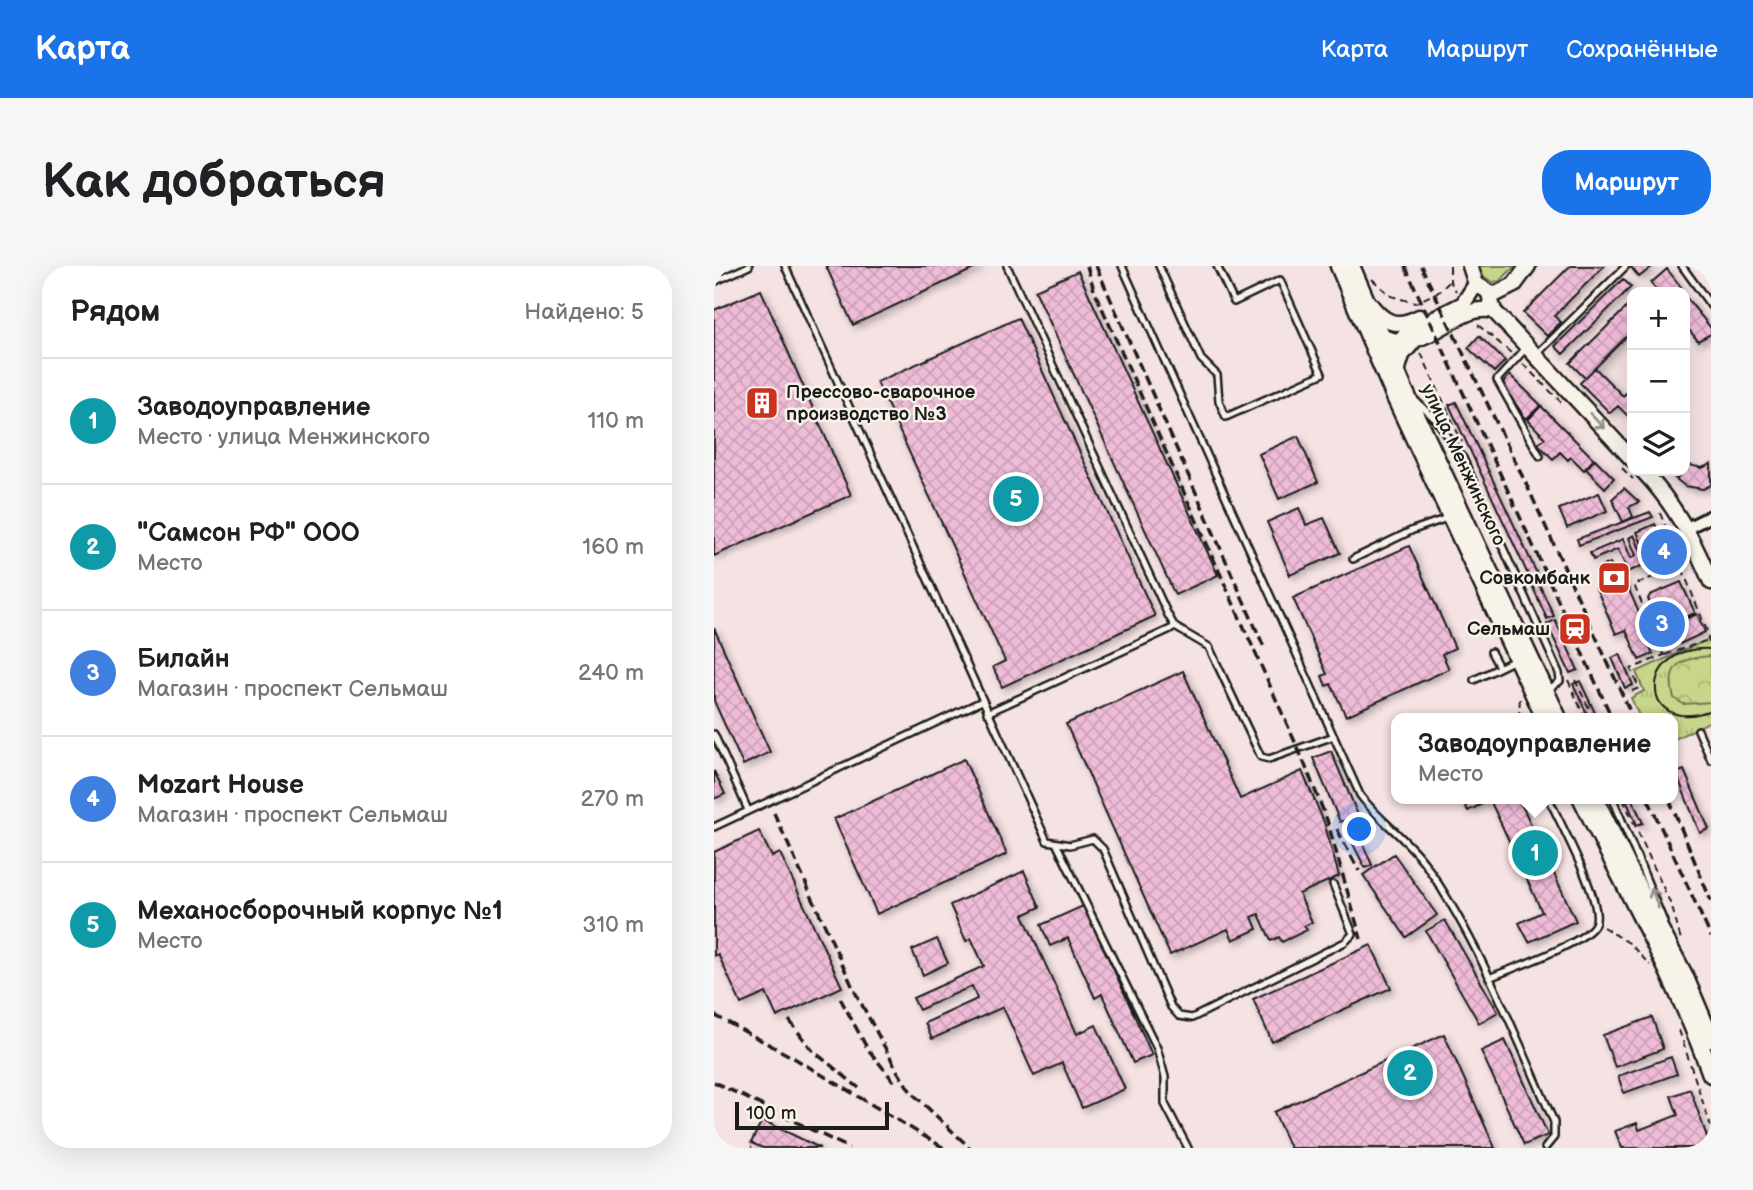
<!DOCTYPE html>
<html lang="ru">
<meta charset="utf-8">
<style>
body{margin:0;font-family:"Balsamiq Sans",sans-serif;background:#f6f6f6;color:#202124}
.controls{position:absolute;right:21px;top:21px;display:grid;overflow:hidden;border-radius:14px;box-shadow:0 7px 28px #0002}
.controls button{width:63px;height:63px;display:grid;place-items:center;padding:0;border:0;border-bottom:2px solid #e0e0e0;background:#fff;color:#202124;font:35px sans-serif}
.scale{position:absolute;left:21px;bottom:18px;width:154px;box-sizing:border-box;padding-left:7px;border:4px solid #1c1c1c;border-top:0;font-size:19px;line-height:24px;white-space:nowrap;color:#1c1c1c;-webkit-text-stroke:5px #f7f3e8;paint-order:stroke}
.you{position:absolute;left:646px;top:564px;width:24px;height:24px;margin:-18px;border:5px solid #fff;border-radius:50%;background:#1a73e8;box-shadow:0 0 0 10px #1a73e833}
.badge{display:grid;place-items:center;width:46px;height:46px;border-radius:50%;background:#1a73e8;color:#fff;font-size:23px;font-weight:700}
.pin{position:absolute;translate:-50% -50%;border:4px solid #fff;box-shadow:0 2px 7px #0006}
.popup{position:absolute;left:677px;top:447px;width:287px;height:91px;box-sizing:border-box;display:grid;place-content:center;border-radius:14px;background:#fff;filter:drop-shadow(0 2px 5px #0005);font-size:23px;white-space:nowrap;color:#757577}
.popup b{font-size:26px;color:#202124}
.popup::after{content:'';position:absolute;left:50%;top:100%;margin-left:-14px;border:14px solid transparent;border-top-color:#fff}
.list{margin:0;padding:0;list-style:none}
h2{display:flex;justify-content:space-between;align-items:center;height:91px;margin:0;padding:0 28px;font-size:30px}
h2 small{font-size:23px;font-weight:400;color:#757577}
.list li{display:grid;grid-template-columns:46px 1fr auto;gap:21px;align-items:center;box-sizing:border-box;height:126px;padding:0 28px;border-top:2px solid #e0e0e0}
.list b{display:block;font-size:26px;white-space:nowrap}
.list p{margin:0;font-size:23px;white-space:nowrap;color:#757577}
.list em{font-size:23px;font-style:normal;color:#757577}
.icon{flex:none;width:38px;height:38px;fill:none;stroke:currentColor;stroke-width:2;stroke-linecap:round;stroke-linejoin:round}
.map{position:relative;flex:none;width:997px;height:882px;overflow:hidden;border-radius:28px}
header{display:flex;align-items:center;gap:42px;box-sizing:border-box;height:98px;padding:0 35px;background:#1a73e8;color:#fff}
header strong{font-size:33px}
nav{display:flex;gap:38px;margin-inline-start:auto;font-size:24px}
.intro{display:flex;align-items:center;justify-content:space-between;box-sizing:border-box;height:168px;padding:0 42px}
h1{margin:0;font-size:49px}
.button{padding:18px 32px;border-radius:28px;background:#1a73e8;color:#fff;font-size:24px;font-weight:700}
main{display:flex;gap:42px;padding:0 42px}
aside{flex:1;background:#fff;border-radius:28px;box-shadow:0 7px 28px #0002}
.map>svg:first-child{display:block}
.grass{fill:url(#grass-tufts);stroke:#727953;stroke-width:2}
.forest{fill:url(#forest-crowns);stroke:#727953;stroke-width:2}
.building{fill:url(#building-cross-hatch);stroke:#1c1c1c;stroke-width:2;filter:url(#shadow)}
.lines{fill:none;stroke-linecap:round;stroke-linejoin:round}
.lane-casing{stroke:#1c1c1c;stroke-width:10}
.street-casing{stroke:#1c1c1c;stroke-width:16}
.secondary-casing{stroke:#1c1c1c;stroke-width:19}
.primary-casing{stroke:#1c1c1c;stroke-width:21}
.path{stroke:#1c1c1c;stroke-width:2;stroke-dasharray:7 5;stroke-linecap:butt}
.lane{stroke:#f7f3e8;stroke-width:5}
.street{stroke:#f7f3e8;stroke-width:10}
.secondary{stroke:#f7f3e8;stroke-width:14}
.primary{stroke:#f7f3e8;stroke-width:16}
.tram{stroke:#1c1c1c;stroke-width:2}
.rail{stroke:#1c1c1c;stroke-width:3.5;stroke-dasharray:10 5;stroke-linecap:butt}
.oneway{stroke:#94928c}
.labels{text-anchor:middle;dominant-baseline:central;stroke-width:5;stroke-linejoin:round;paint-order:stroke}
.poi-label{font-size:19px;font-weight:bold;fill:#1c1c1c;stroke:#f7f3e8;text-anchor:end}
.street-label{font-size:19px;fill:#1c1c1c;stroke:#f7f3e8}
</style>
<header>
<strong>Карта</strong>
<nav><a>Карта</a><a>Маршрут</a><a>Сохранённые</a></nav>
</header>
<div class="intro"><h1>Как добраться</h1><a class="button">Маршрут</a></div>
<main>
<aside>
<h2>Рядом<small>Найдено: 5</small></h2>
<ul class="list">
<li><span class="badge" style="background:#0f9aa8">1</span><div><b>Заводоуправление</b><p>Место · улица Менжинского</p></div><em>110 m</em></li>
<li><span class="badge" style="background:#0f9aa8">2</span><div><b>&quot;Самсон РФ&quot; ООО</b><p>Место</p></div><em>160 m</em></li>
<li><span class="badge" style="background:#3f7fe0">3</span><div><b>Билайн</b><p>Магазин · проспект Сельмаш</p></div><em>240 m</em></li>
<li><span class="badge" style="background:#3f7fe0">4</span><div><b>Mozart House</b><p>Магазин · проспект Сельмаш</p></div><em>270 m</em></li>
<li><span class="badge" style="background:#0f9aa8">5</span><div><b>Механосборочный корпус №1</b><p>Место</p></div><em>310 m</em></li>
</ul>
</aside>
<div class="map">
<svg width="997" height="882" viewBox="0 0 997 882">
<defs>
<pattern id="grass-tufts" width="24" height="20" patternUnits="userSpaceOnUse" patternTransform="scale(1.75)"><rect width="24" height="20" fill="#c7d68a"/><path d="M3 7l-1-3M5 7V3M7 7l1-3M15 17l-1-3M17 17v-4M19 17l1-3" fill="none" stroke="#aab776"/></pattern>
<pattern id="forest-crowns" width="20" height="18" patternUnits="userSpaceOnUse" patternTransform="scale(1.75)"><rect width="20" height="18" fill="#c7d68a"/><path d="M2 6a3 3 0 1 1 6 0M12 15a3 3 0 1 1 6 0" fill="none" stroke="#aab776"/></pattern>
<pattern id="building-cross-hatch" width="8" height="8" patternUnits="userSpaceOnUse" patternTransform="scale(1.75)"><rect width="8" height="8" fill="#efbcd8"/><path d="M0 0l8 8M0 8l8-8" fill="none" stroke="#cca1b9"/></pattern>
<filter id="shadow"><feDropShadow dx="3" dy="3" stdDeviation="3.5" flood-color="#0004"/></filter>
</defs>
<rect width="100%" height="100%" fill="#f5e2e3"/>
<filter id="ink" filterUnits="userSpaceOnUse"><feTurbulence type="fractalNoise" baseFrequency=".0143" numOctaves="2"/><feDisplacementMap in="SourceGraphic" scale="14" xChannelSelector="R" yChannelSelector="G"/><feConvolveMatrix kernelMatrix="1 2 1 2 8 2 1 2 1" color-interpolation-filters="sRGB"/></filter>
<g filter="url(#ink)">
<path class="grass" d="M766 0H801L786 15 779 16 767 9Z
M997 372V455L959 474V452H926L917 432 930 425 922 406Z"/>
<path class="forest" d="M997 390V436L969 438 960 432C951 399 966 392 997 390Z"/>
<path class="building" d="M112 0H266L139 59Z
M856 0H890L840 50 847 56 833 70 809 47Z
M916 0H939L925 11Z
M953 3 967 21 965 23 968 26H944L937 17Z
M364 5 504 309 461 329 321 24Z
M909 13 917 21 849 88 841 80Z
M47 24 137 229 0 290V44Z
M971 30 997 62V68L984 75 971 59Z
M918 36V65L871 112 856 97Z
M304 52 441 350 288 421 279 401 291 395 163 116Z
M765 70 791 95 780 106 754 82Z
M881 102 909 130 916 123 918 125V154L904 140 896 147 866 117Z
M796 109 827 139 812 153 788 118Z
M742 136 825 312 817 315 735 139Z
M827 140 880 193 870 204 857 191 854 194 846 186 839 193 824 178 831 172 814 154Z
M584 170 604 216 565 233 545 188Z
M881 193 900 212 891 222 872 203Z
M997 198V219L989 223 971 220 962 213 976 199 988 202Z
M954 205H970L962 213Z
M910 222 925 236 915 241 919 251 909 256 898 233Z
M885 227 893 245 853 262 845 243Z
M585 242 592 259 610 252 626 287 576 309 553 256Z
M936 246 939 251 865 279 863 273Z
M941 258 955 288 914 306 904 283 879 294 876 287 909 273 917 292 922 289 915 272 920 269 928 287 931 285 923 266Z
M695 280 741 382 728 388 735 403 632 450 617 418 612 420 608 410 613 408 579 332Z
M959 295 960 299 947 305 945 300Z
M896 297 904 313 909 310 929 356 925 358 939 388 925 394 912 364 902 368 882 322 890 318 883 303Z
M823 314 840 350 833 353 817 317Z
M967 316 981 347 946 362 934 333 936 329Z
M983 348 991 366 966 378 957 360Z
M841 354 864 404 856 407 833 358Z
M954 361 961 380 953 383 946 364Z
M0 362 56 486 29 499 0 435Z
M906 388 919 419 911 422 898 392Z
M469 405 526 533 588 505 610 556 625 610 585 628 598 656 590 660 593 664 568 676 565 671 557 675 545 648 538 651 543 663 519 674 514 663 456 689 352 458Z
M866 415 882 449 875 452 859 418Z
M617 485 644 549 626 556 599 492Z
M250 493 293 588 163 648 120 553Z
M970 504 995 563 986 567 962 507Z
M0 505 11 528 0 533Z
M748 533H805L820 565 828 562 842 591 834 595 862 655 815 676 805 657 828 646 776 534 754 545Z
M918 533 929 557 923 559 912 534Z
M45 565 58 591 66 587 128 721 63 751 52 727 27 738 4 688 0 690V586Z
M647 574 658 599 651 602 639 578Z
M680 588 723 649 692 671 649 609Z
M310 605 326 641 309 649 363 768 382 759 411 823 368 842 348 797 320 810 289 741 218 773 211 757 263 733 258 720 205 744 199 732 270 700 257 672 252 675 236 639Z
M371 639 438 789 419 797 388 728 381 732 354 672 336 680 327 659Z
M731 654 784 746 765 757 712 665Z
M223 673 234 697 209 709 198 684Z
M657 679 677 722 558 776 539 733Z
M938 751 949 783 901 801 889 769Z
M730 768 781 882H576L560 846Z
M791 774 834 869 810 879 767 785Z
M957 791 963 808 910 827 904 810Z
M976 823 997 882H908L901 865 923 857 925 864 964 849 957 830Z
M48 854 106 882H49L37 877Z"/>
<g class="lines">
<defs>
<path id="lane" d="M71 0 333 575 356 579 379 573 389 583 457 741 465 750 478 752 631 676 639 668 619 618
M293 0 454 349 461 361 495 381 547 491 555 493 620 470
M408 0 646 529C665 555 693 572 712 599 766 678 801 768 840 856V871L831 882
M445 0 487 93 503 109 505 135 512 151 608 108 566 14 520 36 503 0
M968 0 997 40
M0 16 35 0
M813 81 783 114 826 190
M824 87 912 0
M702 135 723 155 749 192 845 407 846 415 834 424
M639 293 699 264 736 251
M777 386 785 401
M760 414 801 394
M273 447 461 361
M984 464 997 494
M0 468 34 544
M899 533 950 656
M0 561 268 435
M343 579 443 782 451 811V838L474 882
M775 712C798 702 871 678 881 658 891 639 845 555 835 533"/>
<path id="street" d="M973 262 997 250"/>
<path id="secondary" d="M756 0 762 18 780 29 800 19 814 0
M775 28 780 45 918 193
M655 37C670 57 682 63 705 51
M661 67C712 97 740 34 780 45
M681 79 694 66 749 38 762 18
M683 106 688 89 699 76
M929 205C962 240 978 272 997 316"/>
<path id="primary" d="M625 0 681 131 831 452
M637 0 691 126 844 452
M868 533C912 624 963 712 997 808
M881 533 926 626 970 709 997 773"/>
</defs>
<use href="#lane" class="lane-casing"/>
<use href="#street" class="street-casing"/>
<use href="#secondary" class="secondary-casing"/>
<use href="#primary" class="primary-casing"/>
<path class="path" d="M736 0V15L742 25
M658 13 677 30 701 37 726 25 735 16
M764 59 797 87
M707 87 748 176
M809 98 847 136
M908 202 919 213
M946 247 993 365 997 389
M951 389 994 374
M854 414 871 452
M861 414 880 452
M918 425 925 422 917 403 950 389 920 319 963 301
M805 452 806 430
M909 533 958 641 967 674
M889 661 915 677 936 699
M965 764 997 861"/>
<use href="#lane" class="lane"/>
<use href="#street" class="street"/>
<use href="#secondary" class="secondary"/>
<use href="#primary" class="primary"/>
<path class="tram" d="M997 383C922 378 925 472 997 444"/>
<path class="rail" d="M373 0 380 24 589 494 613 554 647 673
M382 0 550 381
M691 0 898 452
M707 0 815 224 919 452
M934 533 997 671
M955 533 997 635
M60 547 140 724 184 806 197 826 256 882
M623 563 645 605
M126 732 153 782 181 817
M0 749 80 792 230 882
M75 754 98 784 145 822
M0 816 135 882
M37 882H38"/>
</g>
<defs><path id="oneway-shaft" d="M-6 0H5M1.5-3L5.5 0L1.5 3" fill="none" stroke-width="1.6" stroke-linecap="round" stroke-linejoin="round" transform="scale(1.75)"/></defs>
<g class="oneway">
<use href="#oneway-shaft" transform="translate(883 155) rotate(47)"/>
<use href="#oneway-shaft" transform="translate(941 632) rotate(-109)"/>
</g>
</g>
<defs>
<symbol id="building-square" viewBox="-11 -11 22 22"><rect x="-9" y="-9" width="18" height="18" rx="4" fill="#c8321e" stroke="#f7f3e8"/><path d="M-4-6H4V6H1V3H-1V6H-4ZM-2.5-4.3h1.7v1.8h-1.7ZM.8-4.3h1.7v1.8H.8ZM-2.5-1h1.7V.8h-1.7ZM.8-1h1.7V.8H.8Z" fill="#fff"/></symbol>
<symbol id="bank-square" viewBox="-11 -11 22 22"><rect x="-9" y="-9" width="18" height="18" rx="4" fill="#c8321e" stroke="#f7f3e8"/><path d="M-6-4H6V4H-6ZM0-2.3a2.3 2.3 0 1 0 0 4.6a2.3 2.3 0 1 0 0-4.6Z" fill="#fff"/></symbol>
<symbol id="station-square" viewBox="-11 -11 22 22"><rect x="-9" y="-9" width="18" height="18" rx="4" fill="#c8321e" stroke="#f7f3e8"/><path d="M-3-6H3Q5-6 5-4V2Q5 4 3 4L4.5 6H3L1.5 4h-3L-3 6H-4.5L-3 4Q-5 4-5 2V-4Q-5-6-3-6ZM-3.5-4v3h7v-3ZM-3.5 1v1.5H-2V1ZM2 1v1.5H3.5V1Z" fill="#fff"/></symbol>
</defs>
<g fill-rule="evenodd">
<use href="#building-square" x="29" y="118" width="38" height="38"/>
<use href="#bank-square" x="881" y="293" width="38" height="38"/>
<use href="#station-square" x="842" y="344" width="38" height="38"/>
</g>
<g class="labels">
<g class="poi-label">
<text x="72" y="126" text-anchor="start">Прессово-сварочное<tspan x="72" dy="22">производство №3</tspan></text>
<text x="876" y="312">Совкомбанк</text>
<text x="836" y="363">Сельмаш</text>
</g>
<g class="street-label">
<text transform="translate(749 199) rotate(65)">улица Менжинского</text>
</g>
</g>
</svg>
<div class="controls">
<button>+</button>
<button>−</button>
<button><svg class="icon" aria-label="layers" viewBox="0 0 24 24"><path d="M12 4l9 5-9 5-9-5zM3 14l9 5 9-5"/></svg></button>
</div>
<div class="scale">100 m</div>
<div class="you"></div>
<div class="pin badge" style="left:821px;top:587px;background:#0f9aa8">1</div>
<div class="popup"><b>Заводоуправление</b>Место</div>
<div class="pin badge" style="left:696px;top:807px;background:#0f9aa8">2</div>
<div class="pin badge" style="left:948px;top:358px;background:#3f7fe0">3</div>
<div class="pin badge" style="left:950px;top:286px;background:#3f7fe0">4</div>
<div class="pin badge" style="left:302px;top:233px;background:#0f9aa8">5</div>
</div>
</main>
